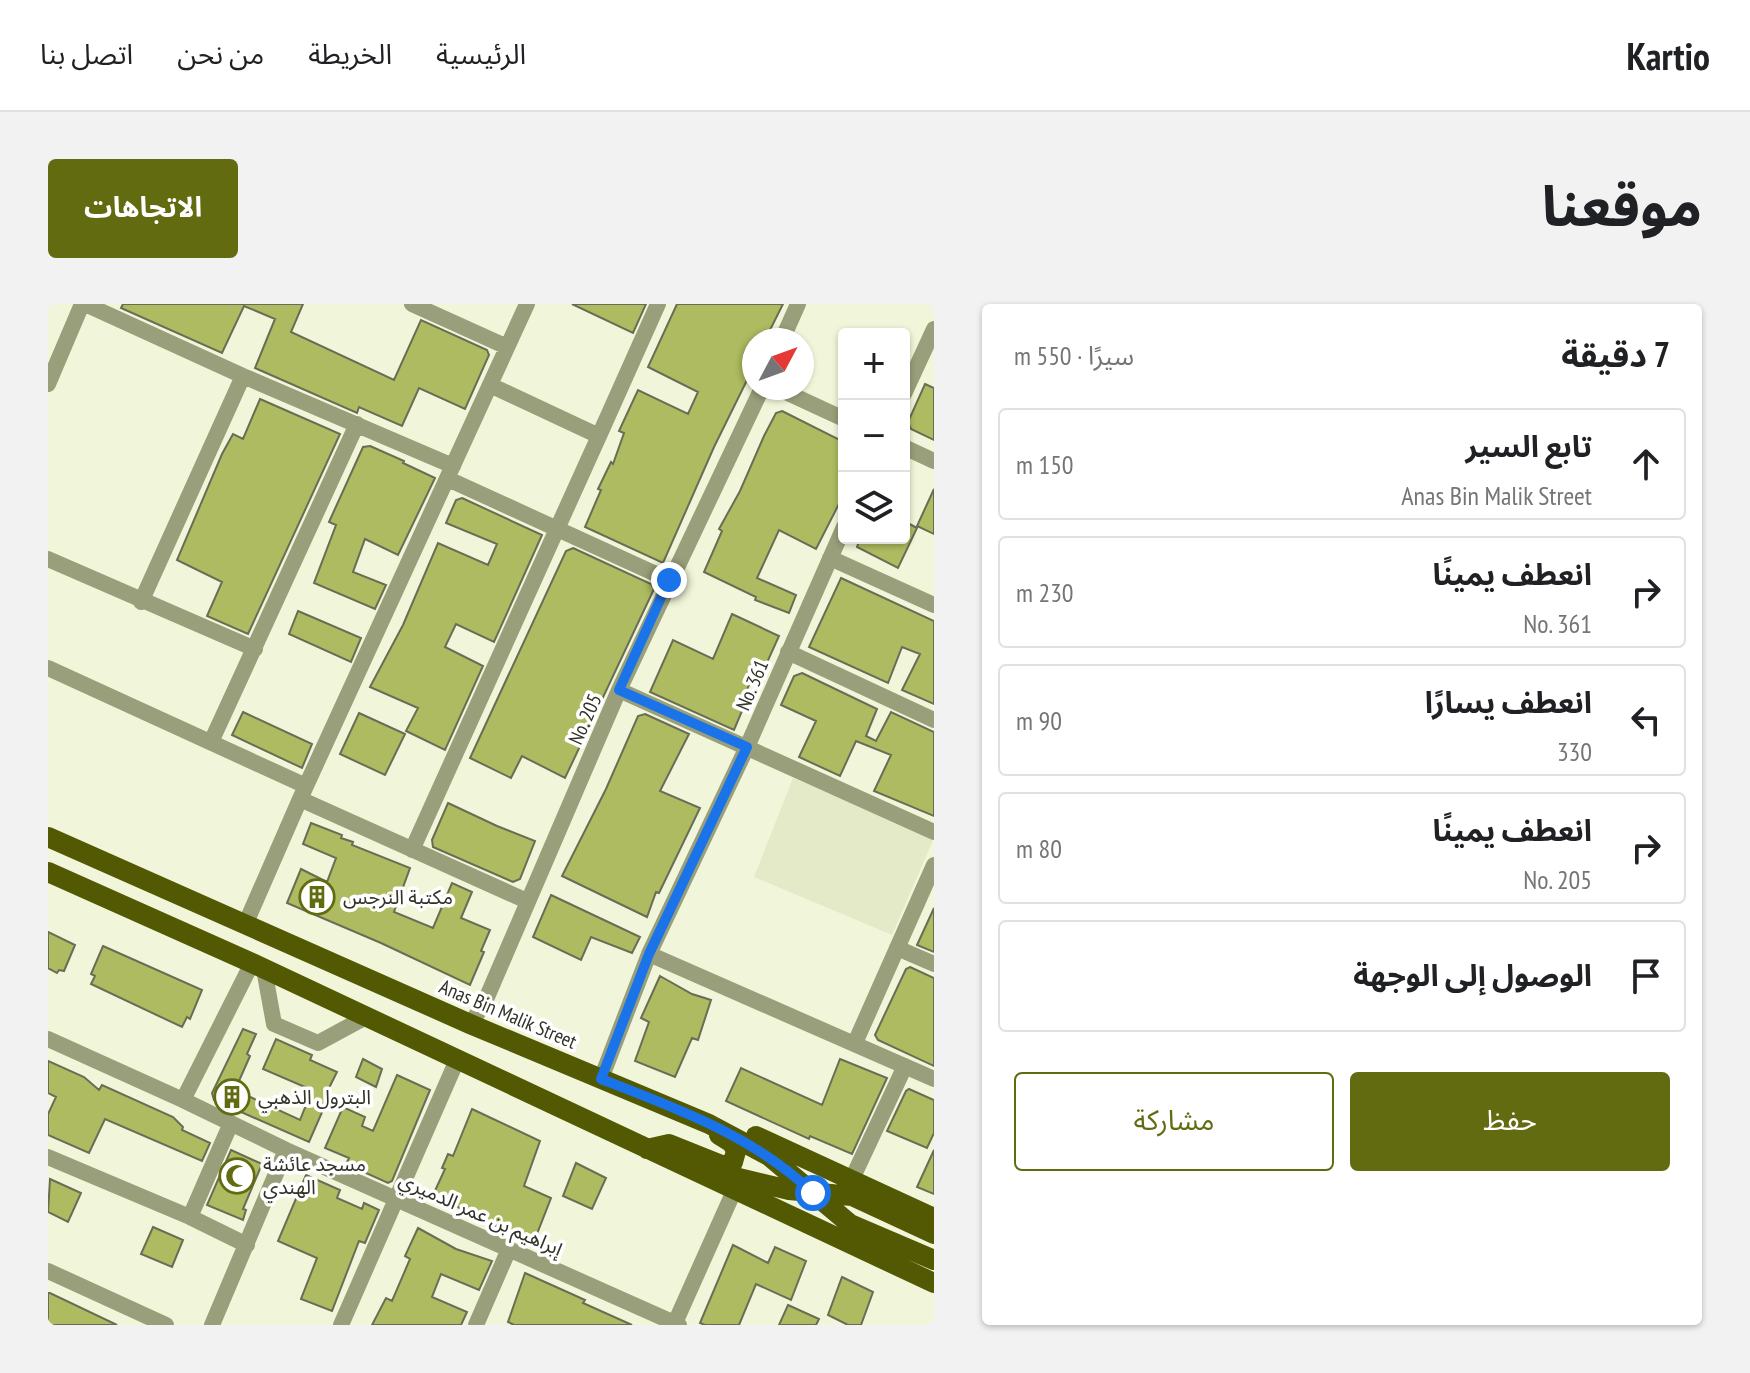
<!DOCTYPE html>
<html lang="ar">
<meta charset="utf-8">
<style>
body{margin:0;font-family:"PT Sans Narrow","Noto Sans Arabic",sans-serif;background:#f2f2f2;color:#202124;direction:rtl}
.controls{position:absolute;right:24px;top:24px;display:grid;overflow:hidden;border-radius:8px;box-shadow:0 2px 6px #0004}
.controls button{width:72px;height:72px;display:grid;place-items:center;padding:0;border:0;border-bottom:2px solid #e0e0e0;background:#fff;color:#202124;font:40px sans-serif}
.compass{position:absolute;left:694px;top:24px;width:72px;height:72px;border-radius:50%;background:#fff;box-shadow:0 2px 6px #0004;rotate:49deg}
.stop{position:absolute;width:24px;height:24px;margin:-18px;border:6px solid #1a73e8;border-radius:50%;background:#fff}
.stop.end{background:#1a73e8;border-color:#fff;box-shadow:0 2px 8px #0008}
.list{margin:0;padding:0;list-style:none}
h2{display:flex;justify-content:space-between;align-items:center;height:104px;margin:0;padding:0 32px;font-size:34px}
h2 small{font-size:26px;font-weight:400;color:#757577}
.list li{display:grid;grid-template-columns:52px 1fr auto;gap:24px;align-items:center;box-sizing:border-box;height:112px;margin:0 16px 16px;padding:0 16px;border:2px solid #e0e0e0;border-radius:8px}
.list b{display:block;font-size:30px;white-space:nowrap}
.list p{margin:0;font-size:26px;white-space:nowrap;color:#757577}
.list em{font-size:26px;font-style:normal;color:#757577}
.actions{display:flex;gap:16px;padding:24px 32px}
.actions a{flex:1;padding:18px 0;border:2px solid #636b10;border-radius:8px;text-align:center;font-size:28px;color:#636b10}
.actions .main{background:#636b10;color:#fff}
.icon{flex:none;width:44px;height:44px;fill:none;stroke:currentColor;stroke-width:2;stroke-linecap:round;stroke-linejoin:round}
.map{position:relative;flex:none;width:886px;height:1021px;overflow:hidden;direction:ltr;border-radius:8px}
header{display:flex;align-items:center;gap:48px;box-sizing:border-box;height:112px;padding:0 40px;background:#fff;border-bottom:2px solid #e0e0e0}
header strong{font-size:38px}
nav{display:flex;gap:44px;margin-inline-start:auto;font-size:28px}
.intro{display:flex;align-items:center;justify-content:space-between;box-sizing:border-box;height:192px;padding:0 48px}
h1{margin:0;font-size:56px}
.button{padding:20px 36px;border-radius:8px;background:#636b10;color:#fff;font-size:28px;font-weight:700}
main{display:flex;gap:48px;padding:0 48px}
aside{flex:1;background:#fff;border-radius:8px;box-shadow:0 2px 6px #0004}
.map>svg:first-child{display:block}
.built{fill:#e4eac7}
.building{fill:#afbb60;stroke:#696d55;stroke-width:2}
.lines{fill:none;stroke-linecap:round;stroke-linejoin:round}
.minor{stroke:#999f7a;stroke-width:16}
.major{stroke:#525902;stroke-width:20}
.route{stroke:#1a73e8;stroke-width:10}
.labels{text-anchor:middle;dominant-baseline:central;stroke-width:7;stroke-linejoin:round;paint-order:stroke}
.street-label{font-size:20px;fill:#313228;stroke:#fff}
.poi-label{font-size:20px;fill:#313228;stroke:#fff;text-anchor:start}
</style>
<header>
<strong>Kartio</strong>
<nav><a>الرئيسية</a><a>الخريطة</a><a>من نحن</a><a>اتصل بنا</a></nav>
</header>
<div class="intro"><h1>موقعنا</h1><a class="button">الاتجاهات</a></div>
<main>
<aside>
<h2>7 دقيقة<small>سيرًا · 550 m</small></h2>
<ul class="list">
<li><svg class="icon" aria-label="ahead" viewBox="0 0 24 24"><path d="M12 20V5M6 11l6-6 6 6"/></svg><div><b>تابع السير</b><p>Anas Bin Malik Street</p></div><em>150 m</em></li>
<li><svg class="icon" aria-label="right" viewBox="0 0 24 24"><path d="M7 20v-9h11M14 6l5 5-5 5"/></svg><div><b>انعطف يمينًا</b><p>No. 361</p></div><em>230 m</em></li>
<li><svg class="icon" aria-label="left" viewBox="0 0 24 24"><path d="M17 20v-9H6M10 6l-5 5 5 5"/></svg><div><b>انعطف يسارًا</b><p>330</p></div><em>90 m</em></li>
<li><svg class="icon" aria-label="right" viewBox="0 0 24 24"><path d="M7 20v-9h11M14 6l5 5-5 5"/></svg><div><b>انعطف يمينًا</b><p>No. 205</p></div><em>80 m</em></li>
<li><svg class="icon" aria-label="arrive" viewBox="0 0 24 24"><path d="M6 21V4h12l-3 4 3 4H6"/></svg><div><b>الوصول إلى الوجهة</b></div></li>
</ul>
<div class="actions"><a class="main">حفظ</a><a>مشاركة</a></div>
</aside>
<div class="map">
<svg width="886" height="1021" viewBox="0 0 886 1021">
<rect width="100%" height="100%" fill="#f1f6da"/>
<path class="built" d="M745 474 886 534 844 631 706 573Z"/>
<path class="building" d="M75 0H255L243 28 346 76 373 16 439 46 441 51 417 105 371 84 354 122 311 103 309 109 207 64 227 15 196 2 174 49 73 4Z
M524 0H598L585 29Z
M629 0H735L717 36H706V62L666 143 615 259 537 223 553 186 550 185 563 158 565 160 576 129 571 127 590 86 640 110 650 88 600 63Z
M877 80 886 84V136L863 125 860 118Z
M212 95 292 130 200 330 159 312 174 278 129 256 174 150 185 130 195 135Z
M734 107 796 138V190L768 245 731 226 709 274 748 291 741 309 707 296 708 293 656 268 674 227 671 225 692 187 716 132 728 109Z
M322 142 356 157 355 159 387 174 350 251 317 235 305 268 338 281 327 305 266 279 288 221 281 218 315 143Z
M886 185V230L869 222Z
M414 194 494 231 446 338 408 320 397 343 435 362 397 446 358 427 370 404 322 383 355 321 390 239 440 261 449 240 398 219 408 196Z
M856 217 869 224 850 264 809 243 812 234H856Z
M525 244 603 280 606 285 517 474 474 452 463 474 422 454 518 247Z
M793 274 886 317V400L854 386 872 350 854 343 840 379 761 343Z
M250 307 313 334 303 358 241 330Z
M684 310 731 332 712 374 705 371 696 393 699 395 686 426 602 388 625 336 665 355Z
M754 369 829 405 818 432 828 437 843 408 886 428V512L826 487 843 451 808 437 792 472 751 453 768 417 733 401 746 372Z
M195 408 264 440 254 464 184 431Z
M311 409 357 430 337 471 292 450Z
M597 410 641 430 612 487 652 504 611 589 608 588 599 613 514 572 558 485 590 412Z
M400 499 449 522 487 537 472 575 465 578 385 543 384 536Z
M263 519 294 531 293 534 305 538 304 541 362 564 346 608 385 624 404 579 424 588 413 614 442 626 433 647 436 648 422 681 333 639 239 599 253 565 279 578 288 554 255 540Z
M503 591 592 633 584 649 543 633 533 656 485 633Z
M886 604V648L869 641Z
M0 628 27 641 16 667 11 666 9 669 0 664Z
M55 642 154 686 142 715 139 713 134 723 43 680 47 672 43 670Z
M862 663 886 674V762L830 736 827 731 858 665Z
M612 672 644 690 663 696 650 736 644 734 627 773 587 757 601 718 593 714Z
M195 725 208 730 199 750 202 752 187 786 252 816 264 786 215 765 228 735 264 751 262 756 289 768 279 788 282 790 261 838 166 796 164 789Z
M315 755 334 765 328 783 308 773Z
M792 755 839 774 804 850 762 832 761 835 678 797 693 764 774 801Z
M0 757 36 773 51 786 54 781 125 813 135 823 134 826 162 839 154 857 57 815 41 849 0 831V810L8 793 0 789Z
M349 771 382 786 344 877 340 879 298 860 301 854 277 844 295 803 317 813 314 822 325 827Z
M861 785 886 796V829L879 844 839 827 858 787Z
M424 805 492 837 476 882 503 894 485 940 385 891 397 865 394 864 400 850 405 852Z
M183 846 214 860 195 905 198 906 195 916 159 901Z
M886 846V890L869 883Z
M528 859 558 874 544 905 515 892Z
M258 871 292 886 289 894 314 905 316 899 331 906 317 939 311 937 284 1007 253 995 269 954 230 937Z
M2 875 33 889 20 918 0 908Z
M105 923 135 936 124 963 93 950Z
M370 924 408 945 444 957 431 986 393 970 384 993 419 1008 413 1021H324L338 994 344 997 362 955 357 952Z
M685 941 720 959 727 943 758 957 743 996 708 980 691 1021H657L652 1019Z
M477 969 537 996 535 999 584 1021H466L460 1018Z
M794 973 825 988 813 1021H800L780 1011Z
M0 989H2L69 1021H0Z
M740 1001 771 1015 768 1021H731Z"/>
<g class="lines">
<path class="minor" d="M37 0 195 72 405 162
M364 0 459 43
M734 36 750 0
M0 80 34 0
M442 81 551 132 610 0
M729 84 796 115
M856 90 886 25
M856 143 886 157
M400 175 621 276
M782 254 886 301
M0 255 207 345
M93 298 195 72
M740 348 886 416
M0 364 258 482
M571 386 886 528
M163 438 309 120
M252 495 479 597
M364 546 551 132
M197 621 252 495 479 0
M849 644 886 660
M601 650 886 775
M216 665 226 720 270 739 318 713
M422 720 436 700 571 386 714 84
M0 735 135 796 238 846 631 1021
M807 739 886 561
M553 775 601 650 699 443 796 223
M135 796 204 659
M0 853 142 913 199 941
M804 875 857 762
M142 913 183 819
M0 967 118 1021
M627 1019 686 887
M164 1021 238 846
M293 1021 409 756
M428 1021 461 945"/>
<path class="major" d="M0 533 422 720 661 820 721 852 802 920 886 956
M0 568 204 659 886 979
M708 832 886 914
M599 845 621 840 676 862 685 858 688 847 684 839 671 831
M670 869 741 886 804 892 886 930"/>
</g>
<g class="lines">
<path class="route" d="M621 276 571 386 699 443 601 650 553 775C628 804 706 832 765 889"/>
</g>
<defs>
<symbol id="building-ring" viewBox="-11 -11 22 22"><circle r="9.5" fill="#fff" stroke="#636b10" stroke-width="1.5"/><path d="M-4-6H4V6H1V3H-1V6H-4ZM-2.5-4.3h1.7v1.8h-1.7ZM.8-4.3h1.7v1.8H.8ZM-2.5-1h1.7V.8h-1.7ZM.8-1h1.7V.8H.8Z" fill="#636b10"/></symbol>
<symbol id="mosque-ring" viewBox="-11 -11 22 22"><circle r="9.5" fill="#fff" stroke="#636b10" stroke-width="1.5"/><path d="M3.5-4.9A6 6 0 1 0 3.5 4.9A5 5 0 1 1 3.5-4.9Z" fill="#636b10"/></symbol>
</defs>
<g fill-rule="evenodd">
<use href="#building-ring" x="249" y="573" width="40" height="40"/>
<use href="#building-ring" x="164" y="773" width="40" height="40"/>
<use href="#mosque-ring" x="169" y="852" width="40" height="40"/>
</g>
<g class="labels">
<g class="street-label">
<text transform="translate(704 381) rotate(-67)">No. 361</text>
<text transform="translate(537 415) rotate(-66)">No. 205</text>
<text transform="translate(460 710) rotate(23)">Anas Bin Malik Street</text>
<text transform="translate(433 910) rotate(24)">إبراهيم بن عمر الدميري</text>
</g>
<g class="poi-label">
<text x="295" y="593">مكتبة النرجس</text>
<text x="210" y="793">البترول الذهبي</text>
<text x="215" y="860">مسجد عائشة<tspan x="215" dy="23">الهندي</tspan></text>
</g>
</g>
</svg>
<div class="controls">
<button>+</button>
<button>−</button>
<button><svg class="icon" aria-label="layers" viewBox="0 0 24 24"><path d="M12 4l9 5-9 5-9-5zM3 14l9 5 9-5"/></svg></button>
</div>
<svg class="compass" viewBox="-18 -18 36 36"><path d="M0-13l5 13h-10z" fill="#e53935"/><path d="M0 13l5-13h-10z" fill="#757577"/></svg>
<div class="stop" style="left:765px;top:889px"></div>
<div class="stop end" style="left:621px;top:276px"></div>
</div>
</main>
